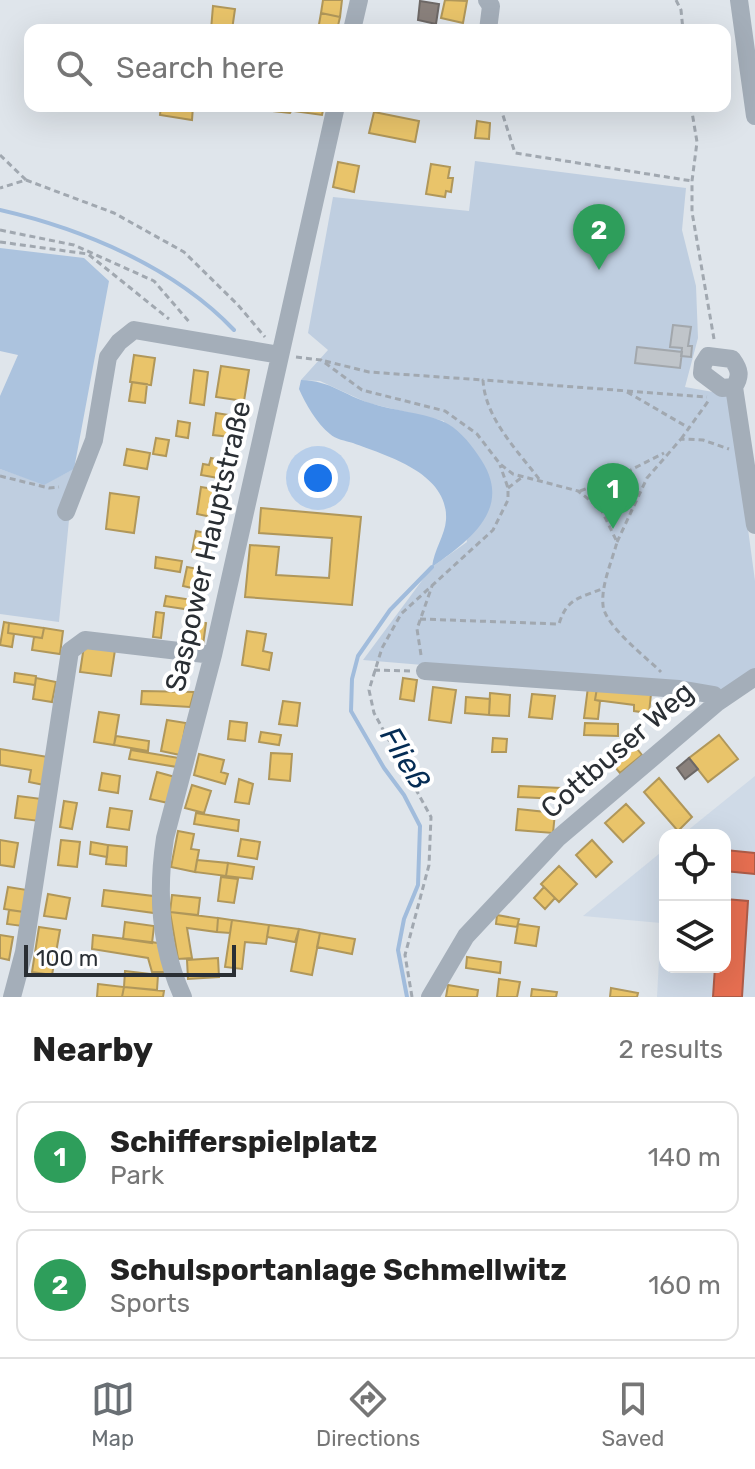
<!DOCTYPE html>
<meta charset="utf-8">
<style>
body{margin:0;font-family:Rubik,sans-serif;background:#f2f2f2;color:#222}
.controls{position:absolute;right:24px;bottom:24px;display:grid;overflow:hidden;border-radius:16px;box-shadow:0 8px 32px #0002}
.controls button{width:72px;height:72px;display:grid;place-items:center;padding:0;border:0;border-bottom:2px solid #e0e0e0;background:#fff;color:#222;font:40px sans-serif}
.scale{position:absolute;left:24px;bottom:20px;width:212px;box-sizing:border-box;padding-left:8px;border:4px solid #2a2f34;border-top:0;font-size:22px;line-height:28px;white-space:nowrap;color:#2a2f34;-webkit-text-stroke:6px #fff;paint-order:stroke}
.you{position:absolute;left:318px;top:478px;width:28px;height:28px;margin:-20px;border:6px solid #fff;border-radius:50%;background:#1a73e8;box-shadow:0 0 0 12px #1a73e833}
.badge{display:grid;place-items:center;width:52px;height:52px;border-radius:50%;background:#696f74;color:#fff;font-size:26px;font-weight:700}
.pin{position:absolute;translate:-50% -66px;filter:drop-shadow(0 2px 4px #0008)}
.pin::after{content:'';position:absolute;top:42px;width:28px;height:24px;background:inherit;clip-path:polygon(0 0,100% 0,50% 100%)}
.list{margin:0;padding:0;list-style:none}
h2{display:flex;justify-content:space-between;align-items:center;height:104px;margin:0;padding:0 32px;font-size:34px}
h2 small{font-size:26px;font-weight:400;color:#767676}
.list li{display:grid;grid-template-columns:52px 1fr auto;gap:24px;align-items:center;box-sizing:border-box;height:112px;margin:0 16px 16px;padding:0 16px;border:2px solid #e0e0e0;border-radius:16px}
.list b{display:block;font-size:30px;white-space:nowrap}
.list p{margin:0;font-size:26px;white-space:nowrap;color:#767676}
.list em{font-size:26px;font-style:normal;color:#767676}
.icon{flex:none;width:44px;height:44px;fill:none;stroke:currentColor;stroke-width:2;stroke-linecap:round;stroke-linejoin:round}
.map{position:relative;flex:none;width:755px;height:997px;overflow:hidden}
.search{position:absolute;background:#fff;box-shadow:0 8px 32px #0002;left:24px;right:24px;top:24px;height:88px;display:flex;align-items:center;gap:20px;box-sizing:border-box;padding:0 28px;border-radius:16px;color:#767676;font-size:30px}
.sheet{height:360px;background:#fff}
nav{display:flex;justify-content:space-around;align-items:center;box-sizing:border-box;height:112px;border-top:2px solid #e0e0e0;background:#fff;font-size:22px;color:#767676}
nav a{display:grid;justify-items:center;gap:4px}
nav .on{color:#696f74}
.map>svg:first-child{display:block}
.built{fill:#cfdae7}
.green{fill:#bfcee0}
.forest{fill:#acc3de}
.water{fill:#a1bcdc}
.homes{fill:#e9c46a;stroke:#b0975a;stroke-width:2}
.shops{fill:#e76f51;stroke:#ae5c48;stroke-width:2}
.industry{fill:#8a817c;stroke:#6d6866;stroke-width:2}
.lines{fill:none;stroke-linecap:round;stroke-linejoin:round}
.stream{stroke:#a1bcdc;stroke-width:4}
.building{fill:#c0c5ca;stroke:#a2a7ac;stroke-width:2}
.path{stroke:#a1a8b0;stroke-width:3;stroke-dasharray:6 4;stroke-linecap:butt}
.minor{stroke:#a4aeb9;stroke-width:18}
.labels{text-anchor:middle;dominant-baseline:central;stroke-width:8;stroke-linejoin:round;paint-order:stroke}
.street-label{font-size:28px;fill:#2a2f34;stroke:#fff}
.water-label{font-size:30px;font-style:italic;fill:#042c54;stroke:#fff}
</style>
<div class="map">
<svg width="755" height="997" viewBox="0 0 755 997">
<rect width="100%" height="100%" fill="#dfe5eb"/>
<path class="built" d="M755 776V997H657L661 923 583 916 665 849V967H725V835H682Z"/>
<path class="green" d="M475 161 686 188 682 230 696 286 698 338 685 387 730 395 755 581V669L723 690 363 660 432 567 467 542 444 421 368 403 320 381 301 380 328 350 308 333 333 197 469 211Z
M0 469 44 484 74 469 59 622 0 614Z"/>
<path class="forest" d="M0 248 84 258 109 281 74 469 44 485 0 469V396L18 355 0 351Z"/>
<path class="water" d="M301 380C332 381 343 395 370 403 394 411 420 412 442 421 457 427 469 442 478 455 515 506 473 538 432 567 434 550 445 535 446 520 449 473 387 456 353 443 346 441 335 439 330 434 317 424 305 403 299 389Z"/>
<path class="homes" d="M323 0H342L340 17 321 13Z
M445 0 467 1 463 23 441 18Z
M213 6 235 9 232 30H211Z
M321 13 340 17 337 30H318Z
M161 106H193L192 120 160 115Z
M229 106H294L290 113Z
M294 106H324L322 115 293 111Z
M374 112 419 121 415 142 369 133Z
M477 121 490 123 489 139 475 138Z
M338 162 359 166 354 192 333 187Z
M431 164 450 167 448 178H453L451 192 446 191 445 197 426 194Z
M134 355 155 358 151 385 130 382Z
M221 366 249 370 244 401 216 397Z
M194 370 208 372 204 405 190 403Z
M132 382 147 384 145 403 129 401Z
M216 413 242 417 239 438 213 435Z
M178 421 190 423 188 438 176 436Z
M156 438 169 440 166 456 153 454Z
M127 449 150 453 147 469 124 465Z
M211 458 227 461 224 479 201 475 203 464 209 465Z
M201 487 226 491 221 519 197 514Z
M110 493 139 497 134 533 106 529Z
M261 508 361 517 352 605 245 597 250 545 279 547 276 575 329 578 332 538 259 533Z
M196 531 214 535 210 555 192 552Z
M156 557 182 561 180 572 155 568Z
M187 567 209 571 205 591 183 586Z
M166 596 199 601 198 611 164 606Z
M156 612 164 613 161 638 153 637Z
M186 620 206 623 203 645 182 642Z
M4 622 9 623 8 633 14 634 12 647 0 645Z
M9 623 44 628 42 638 8 633Z
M44 628 63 631 60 654 32 650 34 637 42 638Z
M247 631 266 634 263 651 272 653 269 670 242 665Z
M84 646 115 650 111 676 80 672Z
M15 673 36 676 35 685 14 682Z
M36 678 56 682 52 702 33 699Z
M403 678 417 680 414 701 400 699Z
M433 687 456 690 451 723 429 720Z
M588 687 597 688 595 700 600 701 598 719 584 718Z
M597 688 651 694 649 713 634 711V705L595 700Z
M142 691 194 692 190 707 141 704Z
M490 693 510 695 509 716 489 715Z
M532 694 555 696 552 719 529 717Z
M466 697 490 699 489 715 465 713Z
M283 701 300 703 297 726 279 724Z
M99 712 119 715 114 745 94 742Z
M167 720 186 723 180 755 161 751Z
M230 721 247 723 245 741 228 739Z
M585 723 618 724V736L584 735Z
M261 732 281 735 279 745 259 742Z
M719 735 738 759 708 782 689 758Z
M116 736 149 741 148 751 114 745Z
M627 736 642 755 620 773 605 755Z
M493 738 507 739 506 752H492Z
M0 749 48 757 44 785 29 782 31 770 0 765Z
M131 750 179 758 177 767 129 759Z
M271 753 292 754 290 781 269 779Z
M199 754 224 760 221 772 228 774 225 784 194 775Z
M157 772 175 777 168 803 150 799Z
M102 773 120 776 118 793 99 790Z
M659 778 692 817 678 831 644 792Z
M239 779 253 784 249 804 235 802Z
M192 785 211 791 204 813 185 808Z
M519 786 561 788 560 799 518 797Z
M18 796 42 799 39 821 15 818Z
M64 801 77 803 72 829 60 827Z
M626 804 644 823 623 842 605 823Z
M110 808 132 811 129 830 107 827Z
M518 809 555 813 553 833 516 830Z
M196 813 239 820 238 831 194 824Z
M178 831 194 834 191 849 199 850 195 872 171 867Z
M241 839 260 842 257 859 238 856Z
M0 840 18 843 14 867 0 865Z
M61 840 80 842 77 867 58 865Z
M592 840 612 862 596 877 576 855Z
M91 842 108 845 107 857 90 854Z
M108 845 127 847 126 866 106 864Z
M197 860 228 863 226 876 195 872Z
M228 863 254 867 252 879 226 876Z
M559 866 577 884 559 902 541 884Z
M221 877 238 879 234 903 218 901Z
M8 887 27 890 24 912 4 909Z
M544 887 555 898 545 909 534 898Z
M104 890 153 896 154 913 102 906Z
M48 894 70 898 66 919 44 916Z
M172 895 200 898 198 915 170 912Z
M9 910 24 912 22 926 7 924Z
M170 912 218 918 217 932 187 928 192 958 178 959Z
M497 915 519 919 517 927 496 924Z
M218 918 232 920 230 933 217 932Z
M232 920 269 925 266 944 245 942 242 969 225 967Z
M125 922 154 926 152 943 123 939Z
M518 924 539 927 536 946 515 943Z
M269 925 299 929 295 942 267 937Z
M39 927 60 930 52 975 32 972Z
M299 929 320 933 312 975 291 971Z
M320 933 355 939 352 954 317 947Z
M0 935 13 937 9 960 0 958Z
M93 935 158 943 167 972H152L148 958 92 949Z
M467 957 501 962 500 973 466 968Z
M218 958 219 977 188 979 187 960Z
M125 971 158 975 157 990 124 987Z
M499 979 520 982 517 997H497Z
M98 984 124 987 122 997H97Z
M448 985 478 990 477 997H446Z
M124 987 164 991 163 997H122Z
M611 988 638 993 637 997H610Z
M532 989 557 992 556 997H531Z"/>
<path class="shops" d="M725 850 755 853V874L725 871Z
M725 899 748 901 742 997H713L715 967H725Z"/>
<path class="industry" d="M420 1 439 4 436 24 418 20Z
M689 758 698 769 685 779 677 768Z"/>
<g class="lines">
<path class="stream" d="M0 210C83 229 174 267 234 330
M407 997 398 950 404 919 418 885 420 826 404 795 384 768 351 711 352 679 358 656 390 610 432 567"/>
</g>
<path class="building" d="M673 325 691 327 688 346H692L691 357 681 356 682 348 670 347Z
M637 347 682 352 680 368 635 363Z"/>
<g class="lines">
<path class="path" d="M676 0 681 10 683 30
M500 106 515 153 692 181
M691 106 697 142 692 181V212L714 339
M0 155 26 180 0 188
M26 180 114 213 184 252 238 305 265 337
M0 230 74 245 154 281 191 324
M0 242 88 254 169 319
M296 357 321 360 362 390 445 411 477 434 500 464 513 474 578 491 601 509 617 542C612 561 601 585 603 605 604 625 647 658 661 672
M325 361 369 372 483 380
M627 392 689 428
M681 439 709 400
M0 476 49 488 59 487
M539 479C517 450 485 418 483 380L707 397
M508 488 521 478
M580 491 613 479 664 453
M617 542 647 478 681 439 703 440 729 449
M420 619 559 624C567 597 581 598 604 588
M421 655 417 629 432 586
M374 670 410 671
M412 997 405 955 429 865 431 817 374 713 369 690 382 648 401 614 493 530 508 500V488L500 465"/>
<path class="minor" d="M487 0 491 6 488 30
M739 0 755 116
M352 30 359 0
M734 387 722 388 702 373 703 364 708 356 732 359C740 370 741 376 734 387L755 525
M66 512 94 440 108 357 119 342 134 330 280 355
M425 671 679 689 714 695 718 702
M12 997 24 952 70 651 85 640 213 655
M183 997C160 948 157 891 165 838L213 655 336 106
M430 997 466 936 557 839 718 702 755 677"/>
</g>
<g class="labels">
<g class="street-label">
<text transform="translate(208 546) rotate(-77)">Saspower Hauptstraße</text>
<text transform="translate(617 750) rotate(-41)">Cottbuser Weg</text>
</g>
<g class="water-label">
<text transform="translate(405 758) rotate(59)">Fließ</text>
</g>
</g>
</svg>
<div class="controls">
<button><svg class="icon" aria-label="locate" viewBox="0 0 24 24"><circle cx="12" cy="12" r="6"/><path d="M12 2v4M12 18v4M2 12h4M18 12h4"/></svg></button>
<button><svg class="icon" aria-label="layers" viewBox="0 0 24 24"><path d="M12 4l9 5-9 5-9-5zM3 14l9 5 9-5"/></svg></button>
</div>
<div class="scale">100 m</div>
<div class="you"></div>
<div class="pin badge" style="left:613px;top:529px;background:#2e9e5b">1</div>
<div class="pin badge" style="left:599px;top:270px;background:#2e9e5b">2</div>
<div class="search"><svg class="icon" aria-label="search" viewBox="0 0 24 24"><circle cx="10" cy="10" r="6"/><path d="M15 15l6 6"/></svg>Search here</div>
</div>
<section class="sheet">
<h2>Nearby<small>2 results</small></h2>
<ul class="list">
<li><span class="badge" style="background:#2e9e5b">1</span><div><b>Schifferspielplatz</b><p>Park</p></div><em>140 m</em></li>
<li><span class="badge" style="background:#2e9e5b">2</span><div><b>Schulsportanlage Schmellwitz</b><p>Sports</p></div><em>160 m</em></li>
</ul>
</section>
<nav>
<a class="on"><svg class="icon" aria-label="map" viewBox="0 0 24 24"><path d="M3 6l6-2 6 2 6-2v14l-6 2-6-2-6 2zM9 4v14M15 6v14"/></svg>Map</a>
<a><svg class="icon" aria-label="directions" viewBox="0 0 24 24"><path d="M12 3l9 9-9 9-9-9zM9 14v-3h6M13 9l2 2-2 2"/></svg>Directions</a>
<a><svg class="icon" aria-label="saved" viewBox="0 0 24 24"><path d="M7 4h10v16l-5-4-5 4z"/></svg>Saved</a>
</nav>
